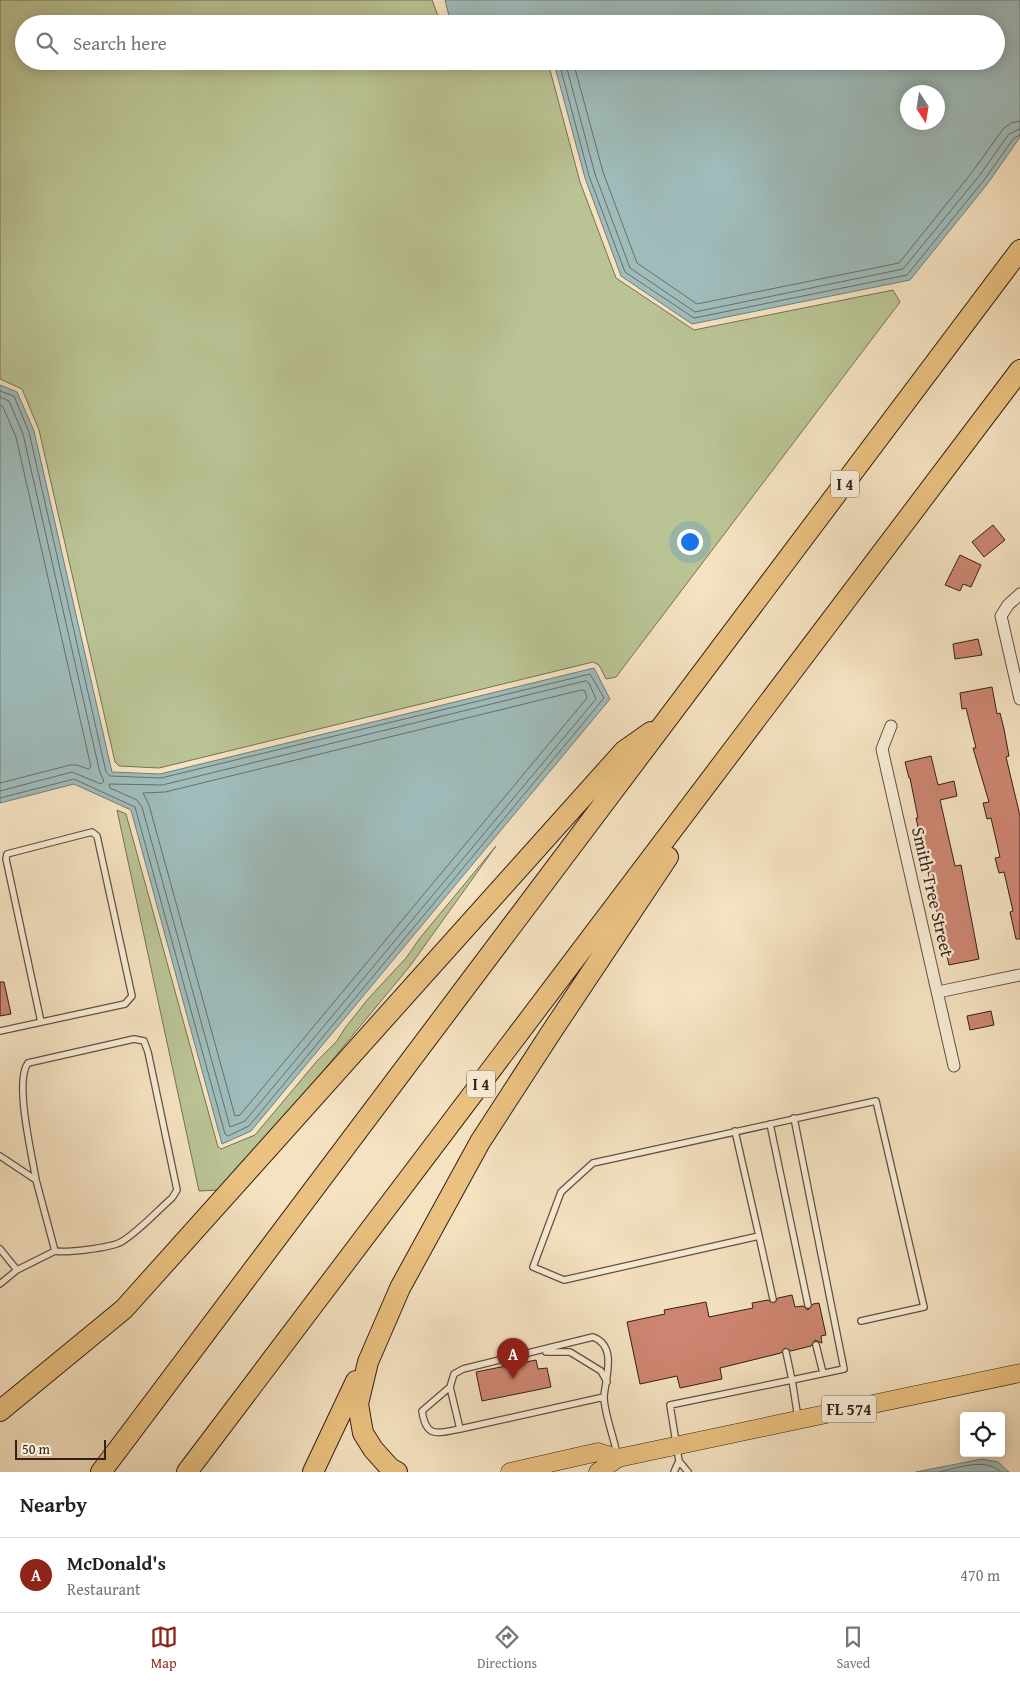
<!DOCTYPE html>
<style>
body{margin:0;font-family:"Gentium Book Plus",serif;background:#f2f2f2;color:#222}
.controls{position:absolute;right:15px;bottom:15px;display:grid;overflow:hidden;border-radius:5px;box-shadow:0 2px 12px #0003}
.controls button{width:45px;height:45px;display:grid;place-items:center;padding:0;border:0;border-bottom:1px solid #e0e0e0;background:#fff;color:#222;font:25px sans-serif}
.compass{position:absolute;left:900px;top:85px;width:45px;height:45px;border-radius:50%;background:#fff;box-shadow:0 2px 12px #0003;rotate:168deg}
.scale{position:absolute;left:15px;bottom:12px;width:91px;box-sizing:border-box;padding-left:5px;border:2px solid #331f15;border-top:0;font-size:14px;line-height:18px;white-space:nowrap;color:#331f15;-webkit-text-stroke:4px #f8ecd7;paint-order:stroke}
.you{position:absolute;left:689px;top:541px;width:18px;height:18px;margin:-12px;border:4px solid #fff;border-radius:50%;background:#1a73e8;box-shadow:0 0 0 8px #1a73e833}
.badge{display:grid;place-items:center;width:32px;height:32px;border-radius:50%;background:#8f2418;color:#fff;font-size:16px;font-weight:700}
.pin{position:absolute;translate:-50% -41px;filter:drop-shadow(0 1px 2px #0008)}
.pin::after{content:'';position:absolute;top:26px;width:18px;height:15px;background:inherit;clip-path:polygon(0 0,100% 0,50% 100%)}
.list{margin:0;padding:0;list-style:none}
h2{display:flex;justify-content:space-between;align-items:center;height:65px;margin:0;padding:0 20px;font-size:21px}
h2 small{font-size:16px;font-weight:400;color:#767676}
.list li{display:grid;grid-template-columns:32px 1fr auto;gap:15px;align-items:center;box-sizing:border-box;height:75px;padding:0 20px;border-top:1px solid #e0e0e0}
.list b{display:block;font-size:19px;white-space:nowrap}
.list p{margin:0;font-size:16px;white-space:nowrap;color:#767676}
.list em{font-size:16px;font-style:normal;color:#767676}
.icon{flex:none;width:28px;height:28px;fill:none;stroke:currentColor;stroke-width:2;stroke-linecap:round;stroke-linejoin:round}
.map{position:relative;flex:none;width:1020px;height:1472px;overflow:hidden}
.search{position:absolute;background:#fff;box-shadow:0 2px 12px #0003;left:15px;right:15px;top:15px;height:55px;display:flex;align-items:center;gap:12px;box-sizing:border-box;padding:0 18px;border-radius:28px;color:#767676;font-size:19px}
.sheet{height:140px;background:#fff}
nav{display:flex;justify-content:space-around;align-items:center;box-sizing:border-box;height:70px;border-top:1px solid #e0e0e0;background:#fff;font-size:14px;color:#767676}
nav a{display:grid;justify-items:center;gap:2px}
nav .on{color:#8f2418}
.map>svg:first-child{display:block}
.green{fill:#bac394;stroke:#767154}
.water{fill:#9fbcbb;stroke:#747d79;fill-rule:evenodd}
.lines{fill:none;stroke-linecap:round;stroke-linejoin:round}
.shore{stroke:#696e68;stroke-width:1}
.building{fill:#ce8672;stroke:#331f15}
.lane-casing{stroke:#645040;stroke-width:8}
.street-casing{stroke:#645040;stroke-width:13}
.primary-casing{stroke:#331f15;stroke-width:19}
.highway-casing{stroke:#331f15;stroke-width:22}
.lane{stroke:#f8ecd7;stroke-width:5.5}
.street{stroke:#f8ecd7;stroke-width:11}
.primary{stroke:#eac180;stroke-width:18}
.highway{stroke:#eac180;stroke-width:20}
.labels{text-anchor:middle;dominant-baseline:central;stroke-width:4.5;stroke-linejoin:round;paint-order:stroke}
.shield{fill:#f8ecd7;stroke:#6e5c4f;stroke-width:1}
.shield-label{font-size:16px;font-weight:bold;fill:#331f15}
.street-label{font-size:18px;fill:#331f15;stroke:#f8ecd7}
</style>
<div class="map">
<svg width="1020" height="1472" viewBox="0 0 1020 1472">
<rect width="100%" height="100%" fill="#f5e2c1"/>
<filter id="stains"><feTurbulence type="fractalNoise" baseFrequency=".004" numOctaves="4"/><feColorMatrix values="0 0 0 0 .2 0 0 0 0 .09 0 0 0 0 .02 0 0 0 .5 -.17"/></filter>
<radialGradient id="worn" r=".72"><stop offset=".6" stop-color="#630" stop-opacity="0"/><stop offset="1" stop-color="#630" stop-opacity=".3"/></radialGradient>
<path class="green" d="M0 0H432L441 24H24V61H539L550 70 580 182 616 278 694 330 893 290 900 302 616 677 606 679 599 665 593 662 159 768 119 766 115 762 39 430 22 389 0 379Z
M117 810 126 814 218 1147 221 1149 255 1135 317 1061 337 1041 345 1028 368 999 406 958 420 938 496 846 410 966 276 1128 220 1190 199 1191Z"/>
<path class="water" d="M445 0H1020V137L988 183 910 280 692 324 621 276 585 178 555 67 548 61H996V24H451ZM908 92H938V122H908Z
M0 385 17 392 34 431 112 772 160 774 594 668 610 699 251 1131 222 1144 131 810 74 784 0 803Z
M982 1459 998 1462 1009 1472H916Z"/>
<g class="lines">
<path class="shore" d="M556 61 560 66 589 176 625 272 694 318 907 275 984 180 1014 138 1020 135
M565 61 595 174 630 268 695 312 903 269 979 176 1009 134 1020 129
M573 61 603 172 637 263 697 304 899 263 973 171 1003 129 1011 123 1020 121
M0 391 14 396 29 432 106 772 110 776 161 778 590 674 604 698 249 1126 228 1136 225 1134 135 807 74 779 0 798
M0 397 9 401 23 434 100 773 104 781 101 784 72 772 0 791
M0 405 3 407 16 437 91 767 88 769 77 765H70L0 783
M586 681 589 683 596 699 245 1121 230 1127 142 807 137 800 110 788 109 784 162 785Z
M582 690 585 691 587 698 240 1115 235 1116 149 805 143 793 165 792Z
M939 1472C958 1468 985 1457 1001 1472"/>
</g>
<path class="building" d="M993 525 1005 540 984 557 972 542Z
M960 555 981 565 971 587 963 584 960 591 945 585Z
M978 639 982 655 955 659 953 644Z
M992 687 997 714 1000 713 1004 729 1009 756 1006 757 1020 816V939H1016L1010 912 1013 911 1004 872 999 873 995 858 1000 857 991 818 987 819 983 803 989 802 973 748H976L966 708 962 709 960 693Z
M931 756 938 785 954 781 957 796 940 800 955 866 961 865 979 959 949 965 916 818H918L910 778H909L905 762Z
M0 982H4L11 1014 0 1016Z
M991 1011 994 1025 970 1030 967 1016Z
M792 1295 795 1307 803 1306 808 1310 813 1304 819 1303 826 1335 821 1336 822 1343 815 1340 811 1346 791 1351 785 1348 781 1353 720 1368 722 1379 680 1388 677 1376 640 1384 627 1322 665 1314 664 1310 706 1302 709 1317 753 1308 752 1303 768 1300 774 1303 778 1298Z
M536 1360 538 1369 547 1368 551 1387 482 1401 476 1372Z"/>
<g class="lines">
<defs>
<path id="lane" d="M0 1031 125 1004 132 996 97 836 92 832 7 854 6 859 41 1022
M770 1124 808 1305
M735 1131 759 1236 564 1280 533 1267 561 1192 593 1163 876 1101 924 1307 861 1321
M0 1156 36 1180 55 1251C66 1253 110 1248 121 1242 137 1233 157 1211 172 1198L177 1190 148 1052 144 1041 134 1039 28 1063C14 1081 32 1155 36 1180
M759 1236 773 1299
M0 1249 17 1270 0 1284
M17 1270 55 1251
M816 1345 823 1373
M546 1352H570L601 1371 607 1382
M786 1352 792 1380 844 1369 794 1118
M450 1387 422 1411C426 1439 438 1433 460 1429
M604 1397 460 1429 450 1387 454 1374 463 1369 593 1337C618 1346 605 1379 604 1397 604 1412 614 1438 617 1454
M679 1461 688 1472
M674 1472 679 1461 670 1405 792 1380 798 1418"/>
<path id="street" d="M1020 594 1008 605 1001 616 1020 699
M891 726 882 749 954 1066
M938 992 1020 975"/>
<path id="primary" d="M510 1472 598 1452 618 1458
M598 1472 618 1458 1020 1373"/>
<path id="highway" d="M0 1411 124 1309 624 751 651 732
M101 1472 1020 250
M187 1472 1020 370
M313 1472 356 1381
M397 1472 390 1468 373 1449 363 1433 358 1404 368 1362 400 1288 480 1142 552 1031 668 857"/>
</defs>
<use href="#lane" class="lane-casing"/>
<use href="#street" class="street-casing"/>
<use href="#primary" class="primary-casing"/>
<use href="#highway" class="highway-casing"/>
<use href="#lane" class="lane"/>
<use href="#street" class="street"/>
<use href="#primary" class="primary"/>
<use href="#highway" class="highway"/>
</g>
<g class="labels">
<g class="shield">
<rect x="831" y="470.5" width="28" height="27" rx="4"/>
<rect x="467" y="1070.5" width="28" height="27" rx="4"/>
<rect x="821.5" y="1395.5" width="55" height="27" rx="4"/>
</g>
<g class="shield-label">
<text x="845" y="484">I 4</text>
<text x="481" y="1084">I 4</text>
<text x="849" y="1409">FL 574</text>
</g>
<g class="street-label">
<text transform="translate(933 892) rotate(77)">Smith Tree Street</text>
</g>
</g>
<rect width="100%" height="100%" filter="url(#stains)"/>
<rect width="100%" height="100%" fill="url(#worn)"/>
</svg>
<div class="controls">
<button><svg class="icon" aria-label="locate" viewBox="0 0 24 24"><circle cx="12" cy="12" r="6"/><path d="M12 2v4M12 18v4M2 12h4M18 12h4"/></svg></button>
</div>
<svg class="compass" viewBox="-18 -18 36 36"><path d="M0-13l5 13h-10z" fill="#e53935"/><path d="M0 13l5-13h-10z" fill="#767676"/></svg>
<div class="scale">50 m</div>
<div class="you"></div>
<div class="pin badge" style="left:513px;top:1379px">A</div>
<div class="search"><svg class="icon" aria-label="search" viewBox="0 0 24 24"><circle cx="10" cy="10" r="6"/><path d="M15 15l6 6"/></svg>Search here</div>
</div>
<section class="sheet">
<h2>Nearby<small></small></h2>
<ul class="list">
<li><span class="badge">A</span><div><b>McDonald's</b><p>Restaurant</p></div><em>470 m</em></li>
</ul>
</section>
<nav>
<a class="on"><svg class="icon" aria-label="map" viewBox="0 0 24 24"><path d="M3 6l6-2 6 2 6-2v14l-6 2-6-2-6 2zM9 4v14M15 6v14"/></svg>Map</a>
<a><svg class="icon" aria-label="directions" viewBox="0 0 24 24"><path d="M12 3l9 9-9 9-9-9zM9 14v-3h6M13 9l2 2-2 2"/></svg>Directions</a>
<a><svg class="icon" aria-label="saved" viewBox="0 0 24 24"><path d="M7 4h10v16l-5-4-5 4z"/></svg>Saved</a>
</nav>
